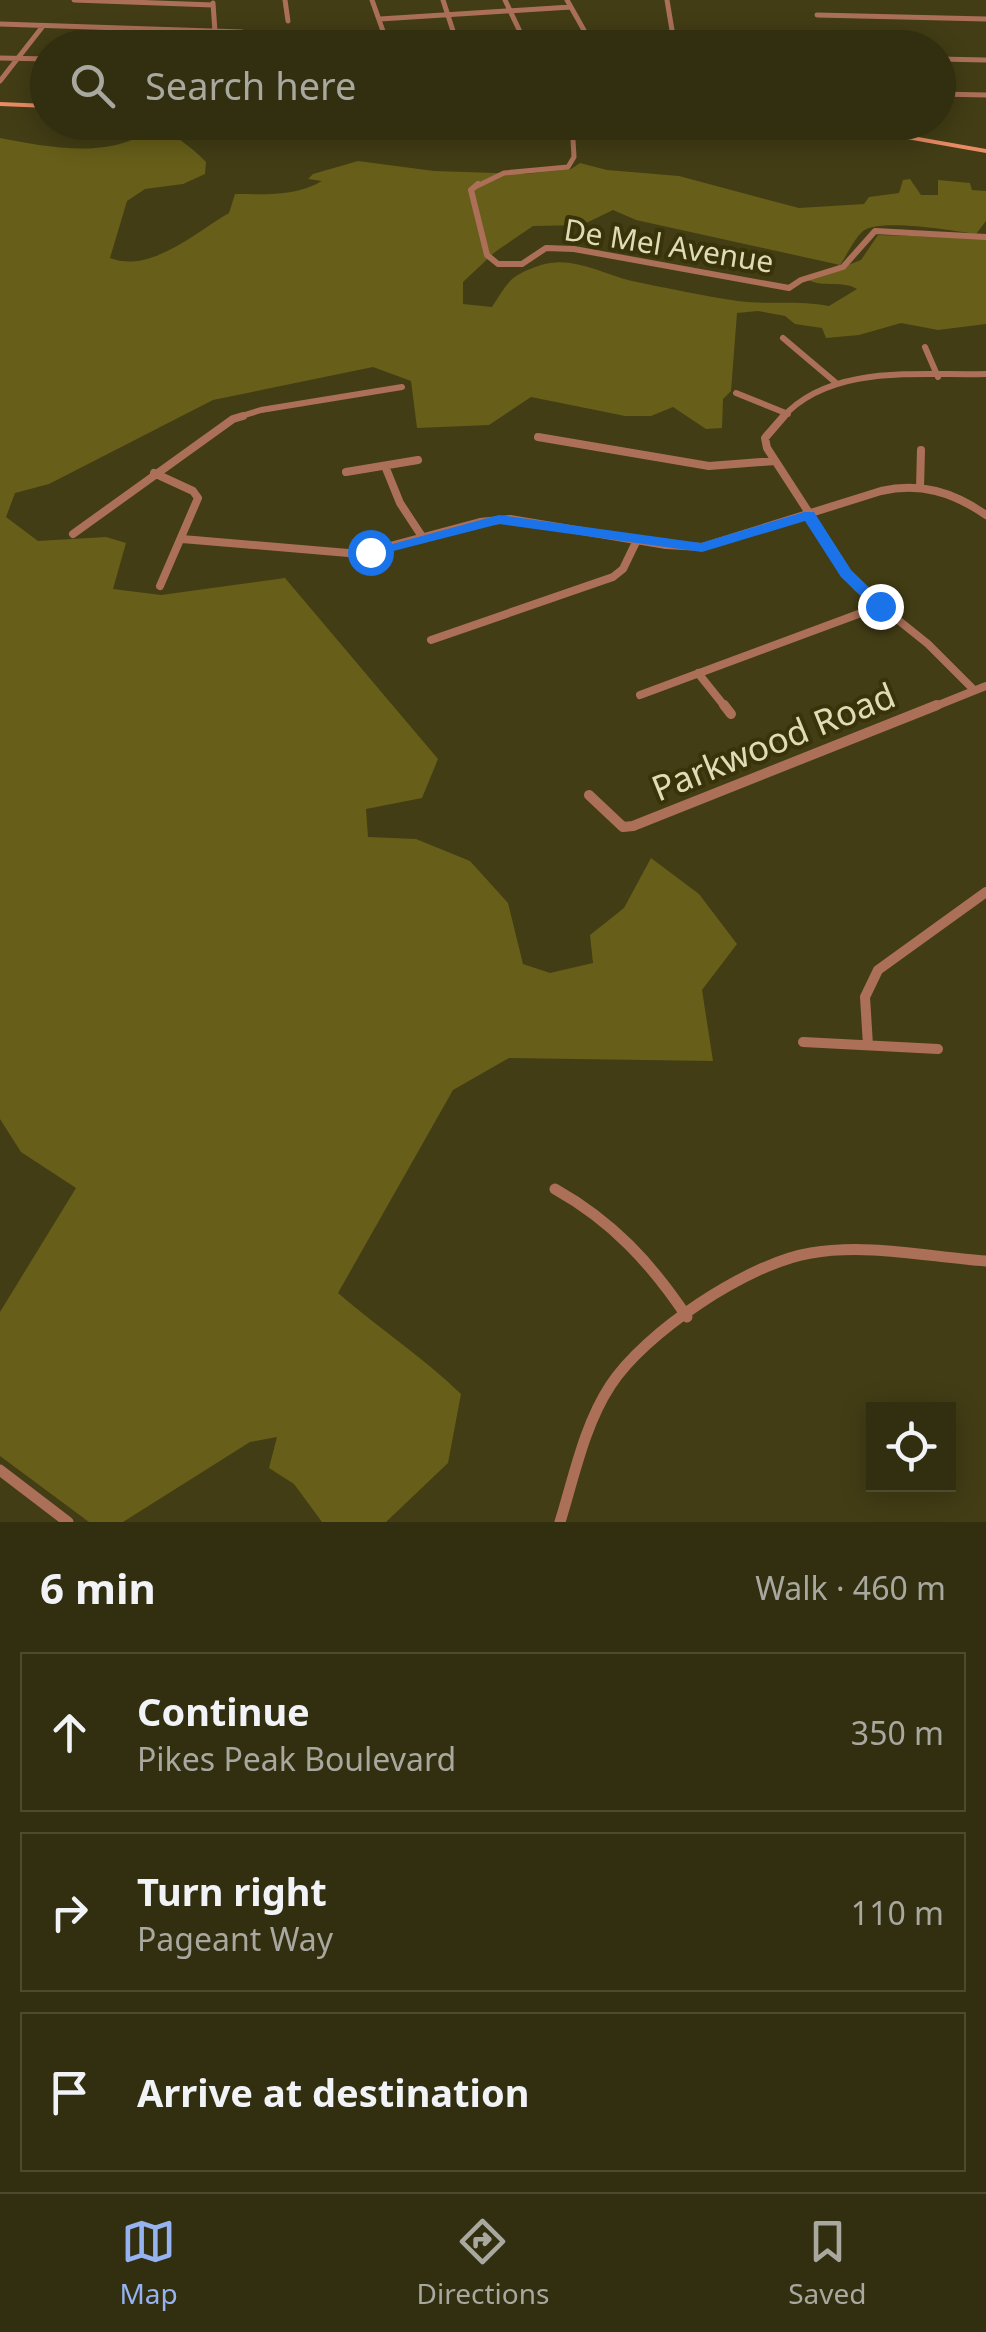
<!DOCTYPE html>
<meta charset="utf-8">
<style>
body{margin:0;font-family:"Noto Sans",sans-serif;background:#3d3a1e;color:#f1f3f6}
.controls{position:absolute;right:30px;bottom:30px;display:grid;overflow:hidden;border-radius:0px;box-shadow:0 5px 25px #0003}
.controls button{width:90px;height:90px;display:grid;place-items:center;padding:0;border:0;border-bottom:2px solid #4d4a30;background:#322e10;color:#f1f3f6;font:50px sans-serif}
.stop{position:absolute;width:30px;height:30px;margin:-22px;border:8px solid #1a73e8;border-radius:50%;background:#fff}
.stop.end{background:#1a73e8;border-color:#fff;box-shadow:0 2px 10px #0008}
.list{margin:0;padding:0;list-style:none}
h2{display:flex;justify-content:space-between;align-items:center;height:130px;margin:0;padding:0 40px;font-size:42px}
h2 small{font-size:32px;font-weight:400;color:#a8a89f}
.list li{display:grid;grid-template-columns:65px 1fr auto;gap:30px;align-items:center;box-sizing:border-box;height:160px;margin:0 20px 20px;padding:0 20px;border:2px solid #4d4a30;border-radius:0px}
.list b{display:block;font-size:38px;white-space:nowrap}
.list p{margin:0;font-size:32px;white-space:nowrap;color:#a8a89f}
.list em{font-size:32px;font-style:normal;color:#a8a89f}
.icon{flex:none;width:55px;height:55px;fill:none;stroke:currentColor;stroke-width:2;stroke-linecap:round;stroke-linejoin:round}
.map{position:relative;flex:none;width:986px;height:1522px;overflow:hidden}
.search{position:absolute;background:#322e10;box-shadow:0 5px 25px #0003;left:30px;right:30px;top:30px;height:110px;display:flex;align-items:center;gap:25px;box-sizing:border-box;padding:0 35px;border-radius:55px;color:#a8a89f;font-size:38px}
.sheet{height:670px;background:#322e10}
nav{display:flex;justify-content:space-around;align-items:center;box-sizing:border-box;height:140px;border-top:2px solid #4d4a30;background:#322e10;font-size:28px;color:#a8a89f}
nav a{display:grid;justify-items:center;gap:5px}
nav .on{color:#95b2f1}
.map>svg:first-child{display:block}
.green{fill:#675e19}
.lines{fill:none;stroke-linecap:round;stroke-linejoin:round}
.street-far4{stroke:#ac7058;stroke-width:5}
.street-far3{stroke:#ac7058;stroke-width:6}
.street-far2{stroke:#ac7058;stroke-width:8}
.street-far1{stroke:#ac7058;stroke-width:10}
.street{stroke:#ac7058;stroke-width:11}
.secondary{fill:#e98b64;fill-rule:evenodd}
.route{fill:#1a73e8}
.labels{text-anchor:middle;dominant-baseline:central;stroke-width:8;stroke-linejoin:round;paint-order:stroke}
.far-street-label{font-size:30px;fill:#dfdbb6;stroke:#383308}
.street-label{font-size:35px;fill:#dfdbb6;stroke:#383308}
</style>
<div class="map">
<svg width="986" height="1522" viewBox="0 0 986 1522">
<rect width="100%" height="100%" fill="#423d15"/>
<path class="green" d="M157 123C174 137 189 144 206 162L205 174 183 184 145 189 127 201 110 258C150 274 196 232 229 213L235 194C266 194 294 197 322 181L308 179 313 174 358 161 434 171 525 174 571 169 580 163 607 170 679 176 799 208 864 204 869 197 899 193 903 180 910 179 921 195H938V180L970 183 972 190 986 191V221L976 234C953 231 881 218 863 231 854 239 847 255 840 265L636 220 613 210 582 225 533 226 495 252 463 282V304L492 307C510 279 510 276 541 265 572 255 603 274 632 281 667 288 703 296 738 301 771 305 798 300 829 306L857 289C842 280 824 288 808 280L861 260 878 235 986 238V324L938 330 901 323 859 335 826 338 822 328 795 324 785 316 758 311 737 313 731 391 723 399 722 428 706 429 673 407 651 416H625L531 397 489 425 417 428 411 381 373 367 213 400 49 484 15 493 6 517 38 541 106 537 126 543 113 589 161 595 285 578 438 759 422 798 366 809 368 837 416 839 470 861 508 903 523 964 550 973 593 963 590 935 624 908 651 858 699 894 737 944 702 990 713 1061 509 1058 453 1090 338 1293C378 1328 423 1357 461 1394L448 1463 386 1522H322L294 1484 269 1468 277 1437 250 1442 123 1522H89L0 1456V1312L76 1188 21 1152 0 1119V138C47 147 119 162 157 123Z"/>
<g class="lines">
<path class="street-far4" d="M74 0 213 5
M285 0 288 21
M372 0 389 48
M443 0 454 34
M505 0 522 36 510 48
M567 0 594 48
M667 0 675 48
M213 3 215 32
M817 15 986 19
M380 19 571 7
M0 24 242 32
M900 42 902 48
M0 58 48 59
M938 59 986 60
M0 81 43 26
M938 94 986 95
M475 187 504 173 568 167 574 157 572 122"/>
<path class="street-far3" d="M478 184 471 190 487 255 498 264H522L546 248 574 249 789 288 801 280 843 267 875 231 986 237
M783 338 835 382
M925 347 938 377
M736 393 788 414
M235 418 261 410 402 387
M782 418C831 363 920 376 986 374"/>
<path class="street-far2" d="M784 416 765 438 767 448 857 587 928 644 974 690
M538 437 709 466 775 461
M385 466 400 503 423 538
M346 472 418 460
M154 473 193 491 198 498 160 586
M920 488 921 450
M73 534 233 419 243 416
M182 539 360 554 480 522 510 519 666 545 702 547 881 491C920 482 953 492 986 515
M431 640 613 577 623 569 637 540
M698 673 726 708
M640 695 880 606
M931 708 986 686"/>
<path class="street-far1" d="M724 705 731 714
M589 795 623 827 633 826 937 705
M803 1042 938 1049
M868 1045 865 997 878 970 986 892"/>
<path class="street" d="M555 1189C612 1221 651 1263 687 1317
M0 1470 68 1522
M560 1522C574 1477 584 1426 610 1386 644 1333 748 1263 811 1253 867 1243 929 1257 986 1261"/>
<path class="secondary" d="M0 102 48 104V108L0 106Z
M625 122H707L867 128 986 149V153L867 132Z"/>
</g>
<path class="route" d="M804 512H814L851 570 885 603V610H875L841 577 805 521 702 552 499 524 370 557 363 552 499 515 701 543Z"/>
<g class="labels">
<g class="far-street-label">
<text transform="translate(669 245) rotate(9)">De Mel Avenue</text>
</g>
<g class="street-label">
<text transform="translate(773 741) rotate(-22)">Parkwood Road</text>
</g>
</g>
</svg>
<div class="controls">
<button><svg class="icon" aria-label="locate" viewBox="0 0 24 24"><circle cx="12" cy="12" r="6"/><path d="M12 2v4M12 18v4M2 12h4M18 12h4"/></svg></button>
</div>
<div class="stop" style="left:370px;top:552px"></div>
<div class="stop end" style="left:880px;top:606px"></div>
<div class="search"><svg class="icon" aria-label="search" viewBox="0 0 24 24"><circle cx="10" cy="10" r="6"/><path d="M15 15l6 6"/></svg>Search here</div>
</div>
<section class="sheet">
<h2>6 min<small>Walk · 460 m</small></h2>
<ul class="list">
<li><svg class="icon" aria-label="ahead" viewBox="0 0 24 24"><path d="M12 20V5M6 11l6-6 6 6"/></svg><div><b>Continue</b><p>Pikes Peak Boulevard</p></div><em>350 m</em></li>
<li><svg class="icon" aria-label="right" viewBox="0 0 24 24"><path d="M7 20v-9h11M14 6l5 5-5 5"/></svg><div><b>Turn right</b><p>Pageant Way</p></div><em>110 m</em></li>
<li><svg class="icon" aria-label="arrive" viewBox="0 0 24 24"><path d="M6 21V4h12l-3 4 3 4H6"/></svg><div><b>Arrive at destination</b></div></li>
</ul>
</section>
<nav>
<a class="on"><svg class="icon" aria-label="map" viewBox="0 0 24 24"><path d="M3 6l6-2 6 2 6-2v14l-6 2-6-2-6 2zM9 4v14M15 6v14"/></svg>Map</a>
<a><svg class="icon" aria-label="directions" viewBox="0 0 24 24"><path d="M12 3l9 9-9 9-9-9zM9 14v-3h6M13 9l2 2-2 2"/></svg>Directions</a>
<a><svg class="icon" aria-label="saved" viewBox="0 0 24 24"><path d="M7 4h10v16l-5-4-5 4z"/></svg>Saved</a>
</nav>
